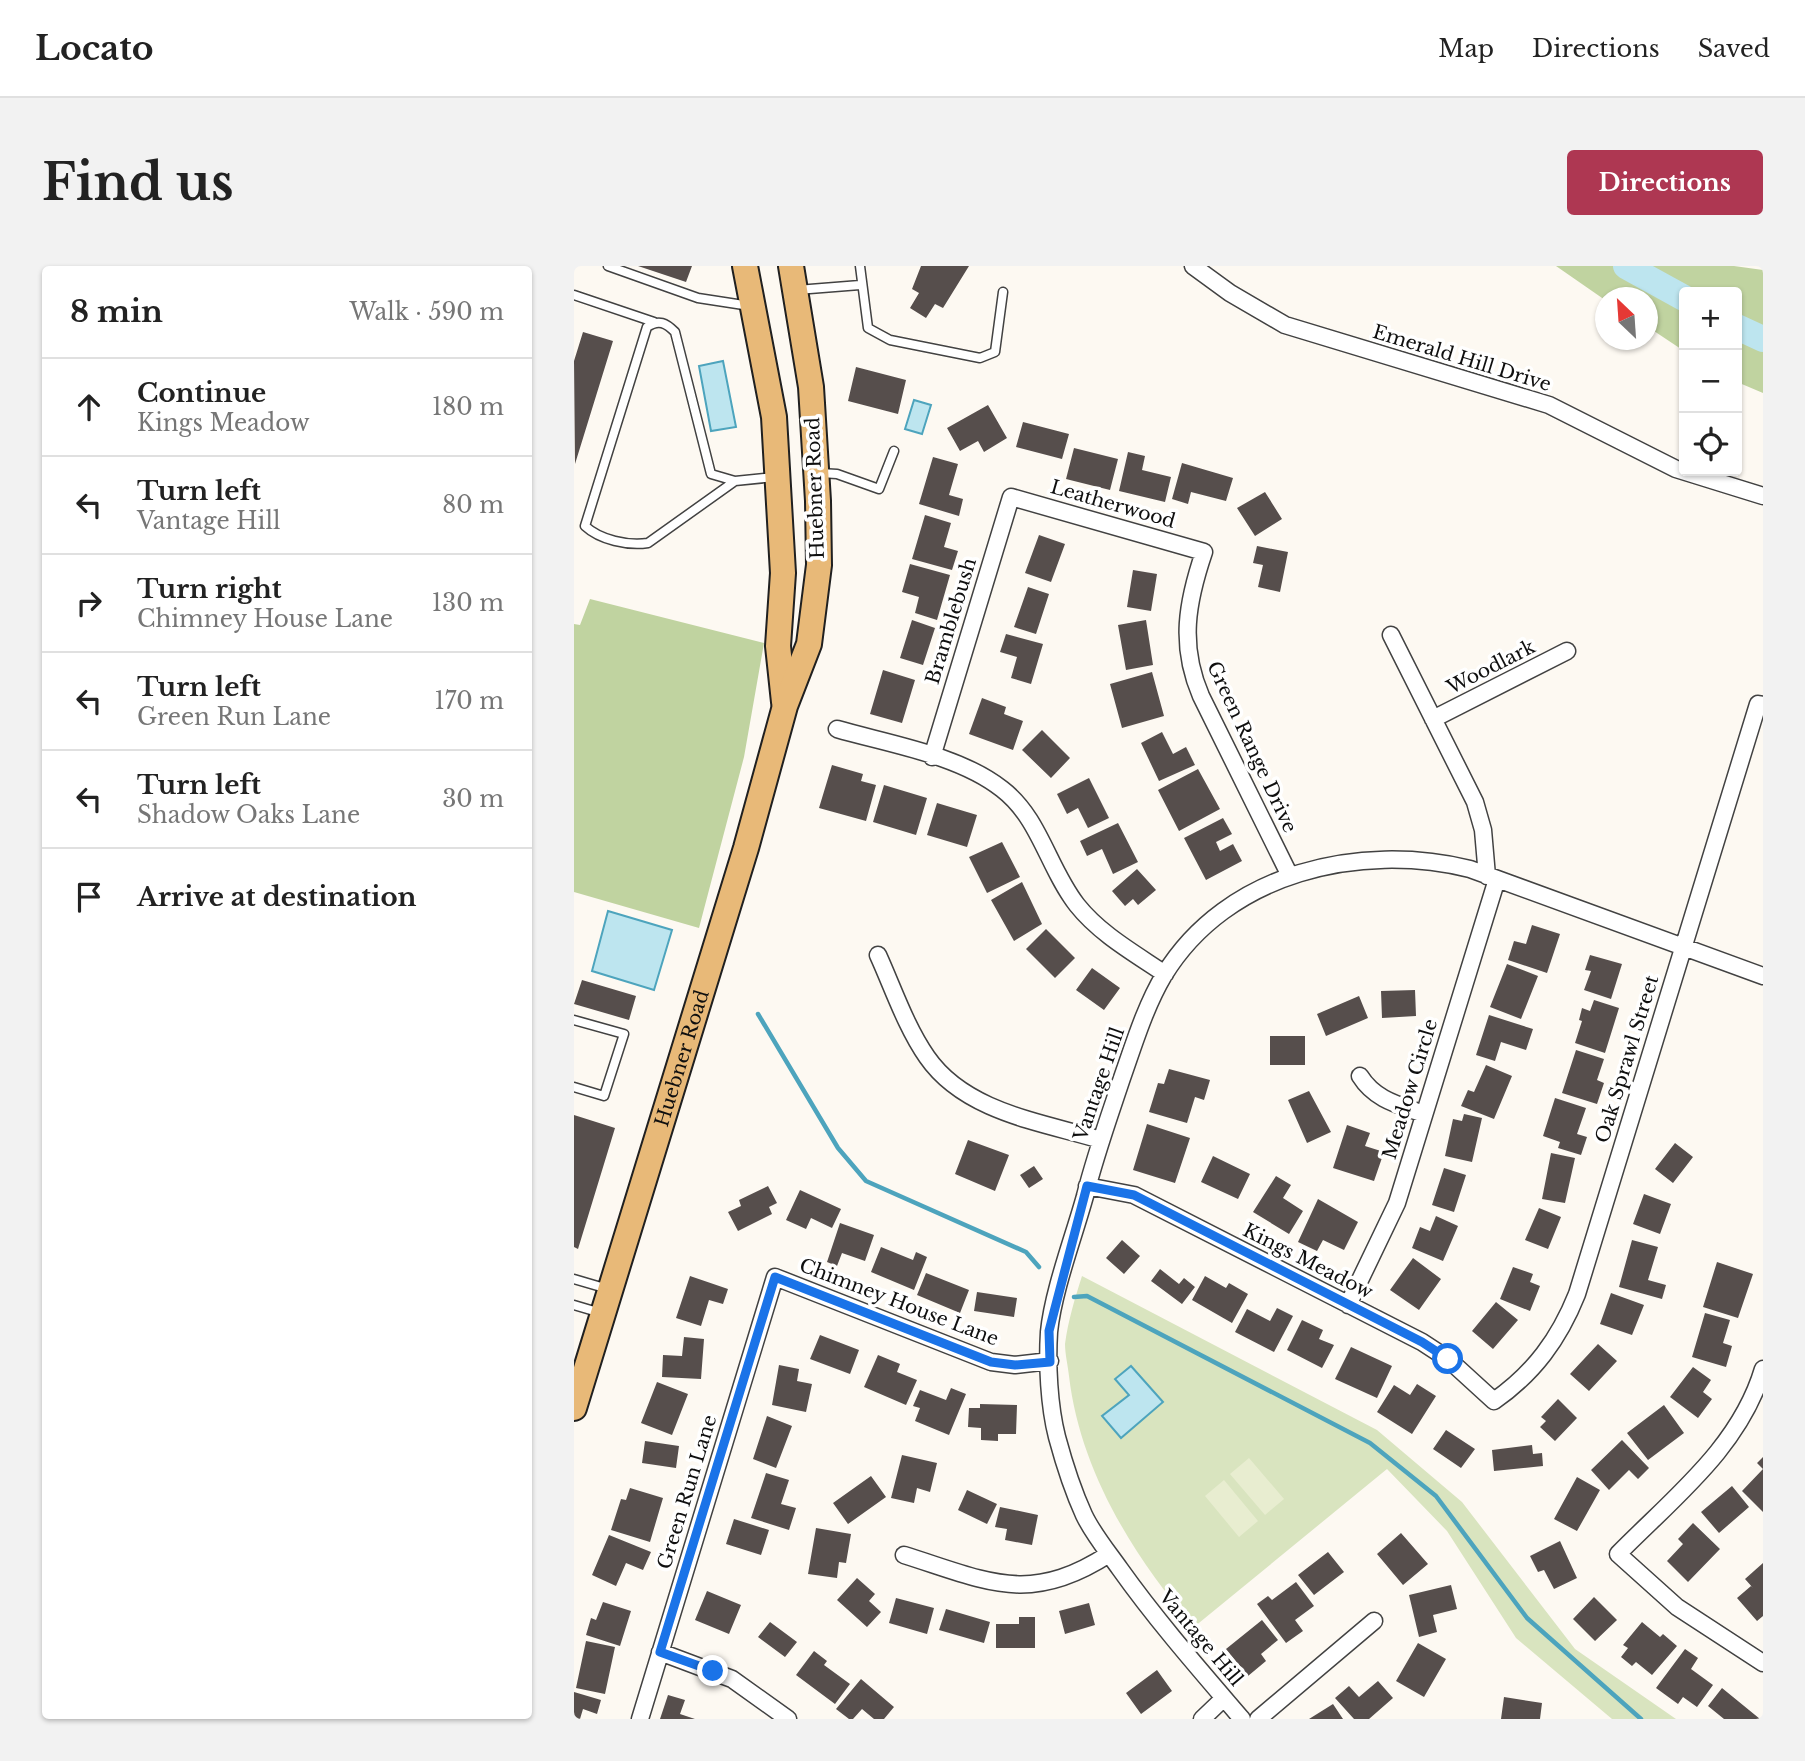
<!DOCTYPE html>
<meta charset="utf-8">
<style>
body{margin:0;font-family:"Libre Baskerville",serif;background:#f2f2f2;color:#222}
.controls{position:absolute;right:21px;top:21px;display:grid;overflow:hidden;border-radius:7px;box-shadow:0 2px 5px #0004}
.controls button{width:63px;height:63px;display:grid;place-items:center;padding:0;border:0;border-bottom:2px solid #e0e0e0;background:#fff;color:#222;font:35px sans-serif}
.compass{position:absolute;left:1021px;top:21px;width:63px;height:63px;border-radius:50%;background:#fff;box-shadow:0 2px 5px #0004;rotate:335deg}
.stop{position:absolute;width:21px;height:21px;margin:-16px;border:5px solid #1a73e8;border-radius:50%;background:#fff}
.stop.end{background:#1a73e8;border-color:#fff;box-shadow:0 2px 7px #0008}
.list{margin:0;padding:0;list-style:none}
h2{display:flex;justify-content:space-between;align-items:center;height:91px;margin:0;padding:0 28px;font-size:30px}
h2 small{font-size:23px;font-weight:400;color:#767676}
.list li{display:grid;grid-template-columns:46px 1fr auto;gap:21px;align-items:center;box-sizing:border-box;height:98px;padding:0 28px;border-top:2px solid #e0e0e0}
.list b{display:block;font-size:26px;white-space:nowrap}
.list p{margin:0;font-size:23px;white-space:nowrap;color:#767676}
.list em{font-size:23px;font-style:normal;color:#767676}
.icon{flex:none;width:38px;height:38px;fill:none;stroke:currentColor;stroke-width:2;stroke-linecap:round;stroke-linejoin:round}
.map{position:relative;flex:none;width:1189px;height:1453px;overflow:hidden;border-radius:7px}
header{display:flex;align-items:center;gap:42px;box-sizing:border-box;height:98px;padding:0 35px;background:#fff;border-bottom:2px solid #e0e0e0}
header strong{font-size:33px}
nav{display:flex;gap:38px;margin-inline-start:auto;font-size:24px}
.intro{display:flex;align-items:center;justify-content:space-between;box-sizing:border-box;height:168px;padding:0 42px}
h1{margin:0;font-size:49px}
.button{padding:18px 32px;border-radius:7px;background:#ae3752;color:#fff;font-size:24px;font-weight:700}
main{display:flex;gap:42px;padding:0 42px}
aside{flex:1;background:#fff;border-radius:7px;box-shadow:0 2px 5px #0004}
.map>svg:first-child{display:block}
.green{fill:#d9e4bf}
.forest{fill:#c0d3a0}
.pitch{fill:#e8edd0}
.water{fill:#bde5ef;stroke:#4da4bd;stroke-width:2}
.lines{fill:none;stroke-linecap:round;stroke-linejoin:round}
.stream{stroke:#4da4bd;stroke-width:4.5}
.river{stroke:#bde5ef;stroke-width:26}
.building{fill:#564e4c}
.lane-casing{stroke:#424242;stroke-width:11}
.street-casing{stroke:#424242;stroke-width:19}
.primary-casing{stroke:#202020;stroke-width:28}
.lane{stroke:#fff;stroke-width:8}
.street{stroke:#fff;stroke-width:16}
.primary{stroke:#e8b978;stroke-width:24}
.route{stroke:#1a73e8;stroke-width:9}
.labels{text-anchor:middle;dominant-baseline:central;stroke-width:7;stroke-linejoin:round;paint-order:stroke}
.street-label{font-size:19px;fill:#0f0f0f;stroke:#fff}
</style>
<header>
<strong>Locato</strong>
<nav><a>Map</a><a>Directions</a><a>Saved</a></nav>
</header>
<div class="intro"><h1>Find us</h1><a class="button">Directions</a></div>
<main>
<aside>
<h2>8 min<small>Walk · 590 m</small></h2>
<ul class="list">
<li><svg class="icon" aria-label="ahead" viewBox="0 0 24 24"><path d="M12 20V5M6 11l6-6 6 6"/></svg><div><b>Continue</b><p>Kings Meadow</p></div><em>180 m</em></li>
<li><svg class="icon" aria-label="left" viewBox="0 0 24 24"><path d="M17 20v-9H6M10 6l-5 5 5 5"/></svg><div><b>Turn left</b><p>Vantage Hill</p></div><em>80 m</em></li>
<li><svg class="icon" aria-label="right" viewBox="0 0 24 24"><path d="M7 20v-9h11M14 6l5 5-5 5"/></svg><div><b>Turn right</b><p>Chimney House Lane</p></div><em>130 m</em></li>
<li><svg class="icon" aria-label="left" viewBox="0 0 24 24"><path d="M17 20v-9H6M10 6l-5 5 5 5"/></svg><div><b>Turn left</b><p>Green Run Lane</p></div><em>170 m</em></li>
<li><svg class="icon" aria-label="left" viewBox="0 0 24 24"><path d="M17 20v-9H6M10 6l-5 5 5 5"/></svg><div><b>Turn left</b><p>Shadow Oaks Lane</p></div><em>30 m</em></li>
<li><svg class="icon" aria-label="arrive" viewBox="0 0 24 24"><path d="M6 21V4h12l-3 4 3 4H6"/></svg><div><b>Arrive at destination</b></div></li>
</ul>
</aside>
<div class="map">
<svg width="1189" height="1453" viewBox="0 0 1189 1453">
<rect width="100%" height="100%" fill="#fdf9f2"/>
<path class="green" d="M508 1010 803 1164 888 1236 1001 1383 1102 1453H1038L942 1372 873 1265 813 1203 620 1361C559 1290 506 1204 495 1110 494 1100 491 1088 491 1078 494 1055 501 1032 508 1010Z"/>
<path class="forest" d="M982 0H1160L1189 4V127L1163 116V26H1110V85L1074 61 1073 32 1031 34Z
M16 333 190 377 170 491 125 662 0 626V358L6 359Z"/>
<path class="pitch" d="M675 1192 710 1233 691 1249 656 1208Z
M650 1214 684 1255 665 1271 631 1230Z"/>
<path class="water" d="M149 95 162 161 137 165 125 100Z
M340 134 357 139 348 168 331 163Z
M34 645 98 664 80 724 18 705Z
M557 1100 589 1136 547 1172 528 1150 555 1129 541 1113Z"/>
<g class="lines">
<path class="stream" d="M184 748 264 882 292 915 452 986 465 1001
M500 1031 513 1030 796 1177 862 1230 953 1352 1067 1453"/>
<path class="river" d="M1052 0 1110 32
M1163 61 1189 73"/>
</g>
<path class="building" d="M64 0H118L112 16Z
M347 0H395L369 42 361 38 352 52 336 42 345 27 338 23Z
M9 66 39 75 1 198 0 95Z
M282 101 332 114 324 148 274 135Z
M414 139 433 172 410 186 404 175 386 185 373 162Z
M449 156 495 168 488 193 442 181Z
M500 182 544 193 536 224 492 213Z
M554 186 571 190 568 204 597 211 591 236 545 225Z
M359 191 384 198 375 229 389 233 385 250 345 238Z
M608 197 659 212 652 235 617 226 614 238 598 233Z
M691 226 708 253 681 270 663 242Z
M351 249 377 257 370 281 384 285 378 304 338 293Z
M465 269 491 278 477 316 451 307Z
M683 280 714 286 706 326 684 321 689 299 679 297Z
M336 298 376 309 363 354 341 347 345 331 328 326Z
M559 304 583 308 577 345 553 341Z
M454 321 475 328 462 368 440 361Z
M338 354 361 362 349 399 326 392Z
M572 354 579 399 552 404 544 359Z
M432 368 469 378 457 418 437 412 443 391 426 386Z
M309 404 341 414 328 457 296 448Z
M578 406 590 450 548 462 536 418Z
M408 432 432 441 430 448 449 455 439 484 395 468Z
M468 464 496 492 477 512 448 484Z
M588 466 599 488 612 481 621 499 585 515 567 477Z
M258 499 289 508 287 515 302 519 292 555 245 542Z
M624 503 646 543 605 565 584 524Z
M515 512 535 552 514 562 504 542 493 548 483 528Z
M310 519 353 532 342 569 299 556Z
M363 537 403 549 393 581 353 569Z
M649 552 658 568 642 576 646 585 659 578 668 595 632 614 610 572Z
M544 557 564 596 539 608 528 583 513 590 506 575Z
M428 576 446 611 413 627 395 591Z
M563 603 582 624 564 639 559 633 551 640 538 625Z
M448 616 468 658 440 675 417 634Z
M958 659 986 668 973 707 934 694 940 675 952 678Z
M472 663 501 692 481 712 452 683Z
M1016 689 1048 698 1037 733 1010 724 1017 705 1011 704Z
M933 698 964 710 947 753 916 741Z
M518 702 546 722 530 744 502 724Z
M8 714 62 730 55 754 0 738Z
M841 724 842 750 808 752 807 725Z
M785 730 794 752 752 770 743 748Z
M1020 734 1045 742 1031 787 1001 777 1008 755 1005 754 1008 742 1016 745Z
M915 749 959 763 952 784 927 776 921 795 902 789Z
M696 770H731V799H696Z
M1002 784 1030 793 1023 814 1030 817 1023 838 988 827Z
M912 799 938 810 920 853 887 840 894 824 900 826Z
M595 803 636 814 630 834 621 831 613 857 575 846 584 817 590 818Z
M735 825 757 866 733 877 714 834Z
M981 832 1012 842 1003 868 1013 871 1007 889 984 882 986 876 969 870Z
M890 848 908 852 898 896 871 890 879 853 888 855Z
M0 849 41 862 4 983 0 981Z
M573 858 616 872 601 917 559 904Z
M773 859 796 867 791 880 810 886 800 915 759 902Z
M394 874 435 889 421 925 381 908Z
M1101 877 1119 891 1099 917 1081 903Z
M977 887 1001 892 991 937 968 933Z
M639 890 676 908 664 933 627 916Z
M460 900 469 913 455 922 446 909Z
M870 902 892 909 880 946 858 939Z
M702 910 717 919 709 932 729 945 715 968 679 946Z
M194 920 203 937 195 941 198 948 164 965 154 946 167 940 165 934Z
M226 924 267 943 258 962 237 952 232 963 212 954Z
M1070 928 1097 938 1086 968 1059 958Z
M744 933 784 956 770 984 749 974 743 985 724 976Z
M965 942 987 951 974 983 951 974Z
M862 950 884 960 869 995 838 982 846 961 856 965Z
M266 957 300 969 291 995 268 987 263 1000 253 996Z
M548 974 566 990 550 1008 532 992Z
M1058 974 1084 981 1074 1014 1092 1019 1088 1033 1045 1021Z
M307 981 339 994 342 986 353 991 340 1024 297 1006Z
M839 992 867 1013 845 1044 816 1024Z
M1143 996 1179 1008 1164 1052 1129 1041Z
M939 1001 959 1008 956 1016 966 1020 956 1045 926 1033Z
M586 1003 605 1018 610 1012 621 1021 608 1038 577 1015Z
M352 1007 395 1024 386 1047 343 1029Z
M116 1010 154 1023 149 1038 135 1034 127 1060 102 1052Z
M631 1010 652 1022 655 1017 674 1028 658 1057 618 1034Z
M403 1026 443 1032 440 1051 400 1045Z
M1037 1027 1070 1039 1058 1069 1026 1058Z
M922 1036 944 1054 919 1083 898 1065Z
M703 1042 719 1050 700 1086 661 1066 673 1043 696 1055Z
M1131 1047 1156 1054 1149 1077 1158 1080 1152 1101 1118 1091Z
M728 1054 749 1064 745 1073 760 1079 748 1102 713 1084Z
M246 1069 285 1084 276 1108 236 1093Z
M110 1071 130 1073 127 1113 88 1111 89 1089 108 1090Z
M1024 1078 1043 1095 1015 1125 996 1108Z
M777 1081 818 1100 803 1132 761 1113Z
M304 1089 326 1098 323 1106 343 1114 332 1139 290 1121Z
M205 1099 225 1103 223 1115 238 1118 232 1146 198 1139Z
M1119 1101 1137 1114 1129 1126 1138 1133 1124 1152 1096 1131Z
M83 1116 114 1128 98 1169 67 1157Z
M843 1118 862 1130 838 1168 803 1146 820 1119 836 1129Z
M377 1122 392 1128 375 1169 341 1155 346 1142 339 1140 346 1124 372 1134Z
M984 1133 1003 1152 981 1175 966 1161 972 1155 967 1151Z
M406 1138 443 1139 442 1168H424V1175L407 1174V1162L394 1161 395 1142H406Z
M1090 1139 1110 1167 1074 1194 1053 1167Z
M193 1150 218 1160 202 1202 179 1193Z
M872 1164 901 1183 887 1202 859 1183Z
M1048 1174 1075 1202 1064 1213 1055 1204 1035 1224 1017 1204Z
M71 1175 105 1180 102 1202 68 1197Z
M958 1179 959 1188 968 1187 969 1200 920 1205 918 1184Z
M328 1189 363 1197 356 1226 343 1222 340 1237 317 1232Z
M1189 1191V1246L1168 1225 1189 1203 1183 1197Z
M192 1207 215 1214 207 1238 222 1242 215 1264 177 1252Z
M297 1210 312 1231 274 1258 259 1237Z
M1003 1211 1026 1224 1003 1265 980 1253Z
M1158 1220 1175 1241 1145 1267 1127 1246Z
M56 1222 89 1232 76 1276 37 1264 47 1233 52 1234Z
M393 1224 423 1238 413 1258 384 1244Z
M426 1241 464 1249 458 1279 431 1274 433 1263 421 1261Z
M160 1253 195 1264 187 1289 152 1278Z
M1119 1257 1146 1283 1114 1316 1093 1295 1109 1278 1104 1273Z
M242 1262 277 1268 272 1297 265 1296 263 1312 234 1308Z
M827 1267 854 1298 829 1319 803 1288Z
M35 1269 77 1286 69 1304 52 1297 42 1320 18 1309Z
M986 1275 1003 1312 980 1323 970 1304 964 1306 956 1290Z
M754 1286 770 1306 740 1329 724 1309Z
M1189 1297V1350L1183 1355 1163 1332 1177 1320 1179 1322 1171 1313Z
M283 1312 301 1328 295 1335 307 1346 293 1361 263 1334Z
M722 1316 740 1340 721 1354 729 1365 712 1377 683 1338 694 1330 698 1334Z
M877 1319 883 1343 859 1349 863 1366 845 1371 835 1329Z
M133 1325 167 1339 155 1368 121 1354Z
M1020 1331 1043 1354 1021 1375 999 1353Z
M322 1332 360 1342 353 1368 315 1357Z
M29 1336 57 1345 46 1380 12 1369 17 1352 22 1354Z
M515 1337 521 1359 491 1368 485 1345Z
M372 1343 416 1356 410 1377 365 1364Z
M445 1351H461V1382H422V1358H445Z
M688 1354 704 1374 687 1388 692 1395 674 1410 652 1383Z
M196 1356 223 1376 211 1391 184 1371Z
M1068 1356 1086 1371 1089 1368 1103 1380 1078 1409 1062 1396 1058 1400 1047 1391 1054 1382 1049 1379Z
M12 1375 41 1381 31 1428 2 1422Z
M844 1377 872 1393 850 1431 822 1415Z
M1111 1383 1124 1392 1117 1403 1139 1419 1123 1441 1109 1431 1104 1438 1082 1422Z
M240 1385 253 1395 250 1399 276 1418 261 1438 222 1409Z
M583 1404 598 1425 567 1448 552 1427Z
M287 1413 320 1441 310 1453H300L288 1443 279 1453H275L262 1443Z
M804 1415 819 1432 795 1453H780L761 1432 775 1420 785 1431Z
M1148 1422 1186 1453H1150L1134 1440Z
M0 1426 27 1434 23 1448 9 1443 6 1453H0Z
M94 1429 111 1434 106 1448 121 1453H86Z
M930 1431 968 1437 966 1453H927Z
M759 1438 769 1453H735Z"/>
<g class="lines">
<defs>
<path id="lane" d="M34 0 124 32 176 40
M286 0 294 62 316 74 406 92 421 86 429 26
M223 24 286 19
M0 29 80 56
M246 207 263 208 305 223 320 185
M161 215 137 208 101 66C92 57 85 53 73 61L11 260C26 274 54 280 74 277L161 215 201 211
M0 754 50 768 30 830 0 821
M0 1013 34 1023
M0 1039 27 1047"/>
<path id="street" d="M619 0 656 27 711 59 975 139 1102 203 1189 230
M817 369 901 536 909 564 913 610
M859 453 993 385
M263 463C315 478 385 489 428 523 466 552 474 602 503 639 526 668 560 687 591 708
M358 491 437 231 630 286C613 336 605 379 627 430L716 610
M304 689C319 722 332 761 353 791 391 846 467 856 527 874
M786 810C801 834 825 839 850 848
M513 920 560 929 848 1076 874 1093 920 1135C960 1107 985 1073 1003 1028L1184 438 1189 439
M774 1039 823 937 923 613
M1189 1103C1166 1181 1099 1232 1044 1288L1103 1341 1189 1397
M330 1289C413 1315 455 1340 535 1288
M86 1386 158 1413 214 1453
M66 1453 201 1011 417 1096 441 1099 476 1095
M628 1453 650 1432
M668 1453C626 1404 583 1355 546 1303 534 1286 519 1268 510 1249 499 1225 490 1197 483 1171 475 1140 473 1098 475 1066 479 1025 500 970 511 930 521 890 535 851 548 812 560 778 571 741 590 709 653 606 786 576 896 603L1189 710
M684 1453 800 1355"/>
<g id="primary">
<path d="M171 0 200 151 209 307 204 380 210 436"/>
<path id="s1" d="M0 1142 172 582 211 440 235 378 245 299 244 235 237 121 217 0"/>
</g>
</defs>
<use href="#lane" class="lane-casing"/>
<use href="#street" class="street-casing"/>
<use href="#primary" class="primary-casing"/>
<use href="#lane" class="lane"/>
<use href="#street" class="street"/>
<use href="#primary" class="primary"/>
</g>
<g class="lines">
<path class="route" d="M139 1405 86 1386 201 1011 417 1096 441 1099 476 1096 475 1065 513 920 560 929 848 1076 874 1093"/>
</g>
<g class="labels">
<g class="street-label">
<text transform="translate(888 92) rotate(17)">Emerald Hill Drive</text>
<text transform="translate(241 222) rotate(-92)">Huebner Road</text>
<text transform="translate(539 238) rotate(16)">Leatherwood</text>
<text transform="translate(377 355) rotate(-73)">Bramblebush</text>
<text transform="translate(917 401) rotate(-27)">Woodlark</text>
<text transform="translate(678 481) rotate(65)">Green Range Drive</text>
<text stroke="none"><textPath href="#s1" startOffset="366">Huebner Road</textPath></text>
<text transform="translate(1053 793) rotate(-73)">Oak Sprawl Street</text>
<text transform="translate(525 818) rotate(-71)">Vantage Hill</text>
<text transform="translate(836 823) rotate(-73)">Meadow Circle</text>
<text transform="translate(734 995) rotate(27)">Kings Meadow</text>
<text transform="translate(325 1036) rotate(21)">Chimney House Lane</text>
<text transform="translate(113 1226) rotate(-73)">Green Run Lane</text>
<text transform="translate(627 1372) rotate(50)">Vantage Hill</text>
</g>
</g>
</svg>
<div class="controls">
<button>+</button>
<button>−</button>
<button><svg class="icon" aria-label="locate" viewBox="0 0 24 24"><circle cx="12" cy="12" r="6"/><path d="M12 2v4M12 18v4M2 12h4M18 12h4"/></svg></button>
</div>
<svg class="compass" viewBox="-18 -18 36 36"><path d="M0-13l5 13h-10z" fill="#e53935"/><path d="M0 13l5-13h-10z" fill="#767676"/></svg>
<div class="stop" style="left:874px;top:1093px"></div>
<div class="stop end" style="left:139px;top:1405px"></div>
</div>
</main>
